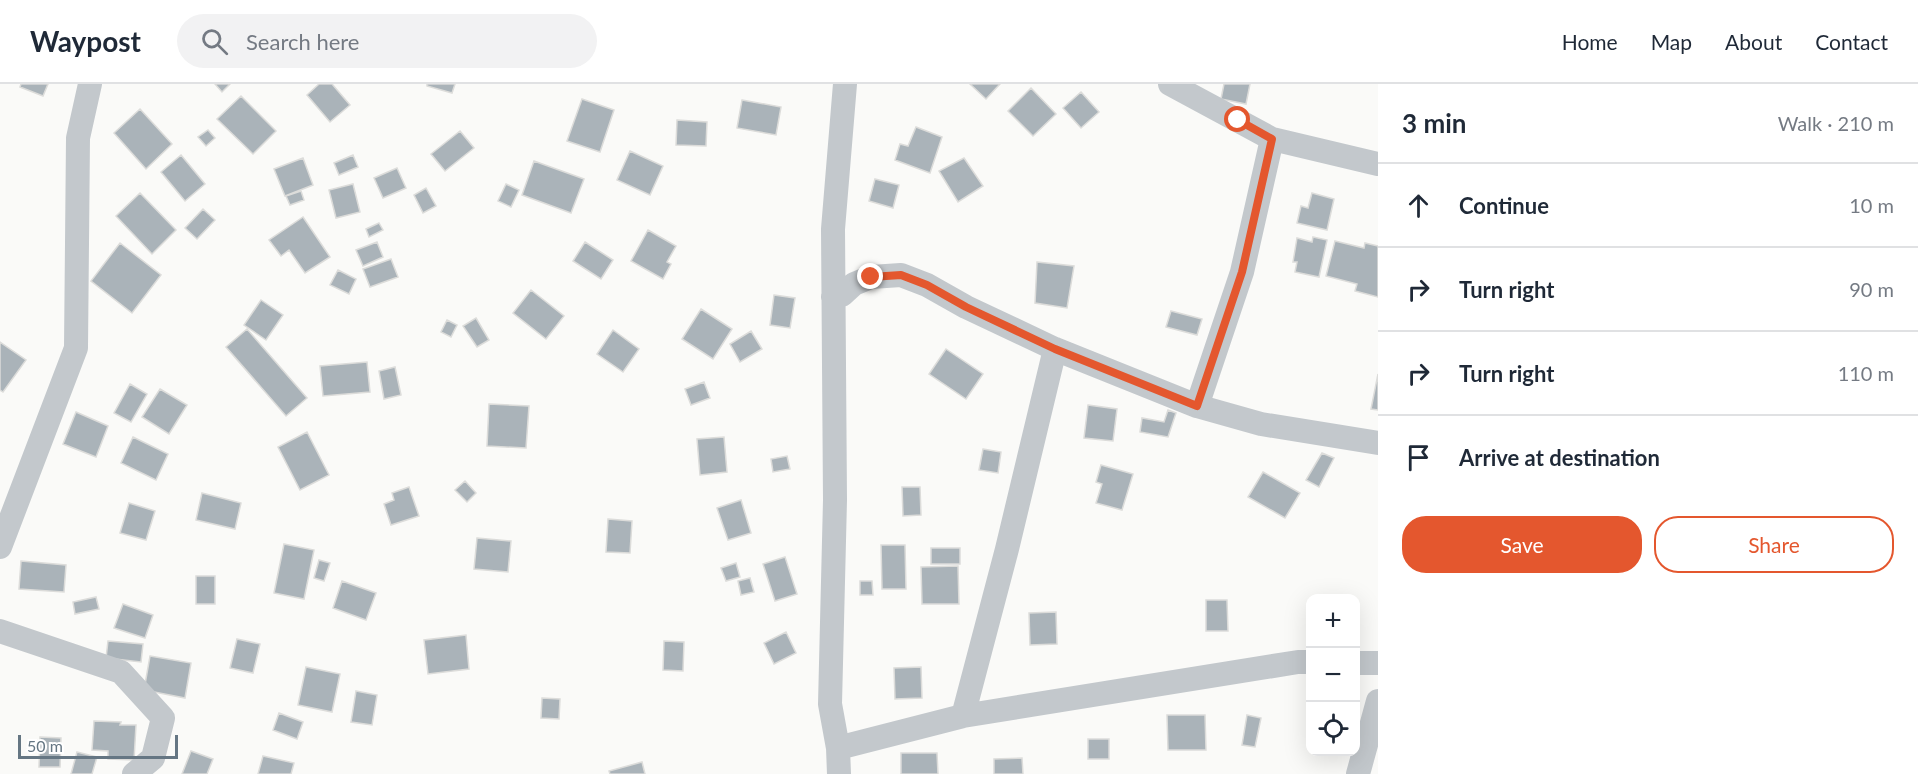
<!DOCTYPE html>
<meta charset="utf-8">
<style>
body{margin:0;font-family:Lato,sans-serif;background:#f2f2f3;color:#1f2937}
.controls{position:absolute;right:18px;bottom:18px;display:grid;overflow:hidden;border-radius:12px;box-shadow:0 6px 24px #0002}
.controls button{width:54px;height:54px;display:grid;place-items:center;padding:0;border:0;border-bottom:2px solid #e0e1e3;background:#fff;color:#1f2937;font:30px sans-serif}
.scale{position:absolute;left:18px;bottom:15px;width:160px;box-sizing:border-box;padding-left:6px;border:3px solid #657683;border-top:0;font-size:16px;line-height:21px;white-space:nowrap;color:#657683;-webkit-text-stroke:4px #fff;paint-order:stroke}
.stop{position:absolute;width:18px;height:18px;margin:-14px;border:4px solid #e4572e;border-radius:50%;background:#fff}
.stop.end{background:#e4572e;border-color:#fff;box-shadow:0 2px 6px #0008}
.list{margin:0;padding:0;list-style:none}
h2{display:flex;justify-content:space-between;align-items:center;height:78px;margin:0;padding:0 24px;font-size:26px}
h2 small{font-size:20px;font-weight:400;color:#747a83}
.list li{display:grid;grid-template-columns:39px 1fr auto;gap:18px;align-items:center;box-sizing:border-box;height:84px;padding:0 24px;border-top:2px solid #e0e1e3}
.list b{display:block;font-size:22px;white-space:nowrap}
.list em{font-size:20px;font-style:normal;color:#747a83}
.actions{display:flex;gap:12px;padding:18px 24px}
.actions a{flex:1;padding:14px 0;border:2px solid #e4572e;border-radius:24px;text-align:center;font-size:21px;color:#e4572e}
.actions .main{background:#e4572e;color:#fff}
.icon{flex:none;width:33px;height:33px;fill:none;stroke:currentColor;stroke-width:2;stroke-linecap:round;stroke-linejoin:round}
.map{position:relative;flex:none;width:1378px;height:690px;overflow:hidden}
header{display:flex;align-items:center;gap:36px;box-sizing:border-box;height:84px;padding:0 30px;background:#fff;border-bottom:2px solid #e0e1e3}
header strong{font-size:28px}
nav{display:flex;gap:33px;margin-inline-start:auto;font-size:21px}
.search{width:420px;height:54px;background:#f2f2f3;display:flex;align-items:center;gap:15px;box-sizing:border-box;padding:0 21px;border-radius:33px;color:#747a83;font-size:22px}
main{display:flex}
aside{flex:1;background:#fff}
.map>svg:first-child{display:block}
.building{fill:#aab3b9;stroke:#dcdcda;stroke-width:1.5}
.lines{fill:none;stroke-linecap:round;stroke-linejoin:round}
.street{stroke:#c3c8cc;stroke-width:24}
.route{stroke:#e4572e;stroke-width:8}
</style>
<header>
<strong>Waypost</strong>
<div class="search"><svg class="icon" aria-label="search" viewBox="0 0 24 24"><circle cx="10" cy="10" r="6"/><path d="M15 15l6 6"/></svg>Search here</div>
<nav><a>Home</a><a>Map</a><a>About</a><a>Contact</a></nav>
</header>
<main>
<div class="map">
<svg width="1378" height="690" viewBox="0 0 1378 690">
<rect width="100%" height="100%" fill="#fafaf8"/>
<path class="building" d="M21 0H48L43 12 20 3Z
M215 0H230L222 8Z
M319 0H332L350 21 330 38 307 11Z
M427 0H455L452 9 427 2Z
M970 0H1000L986 15Z
M1224 0H1250L1246 20 1221 15Z
M1031 4 1056 30 1033 52 1008 27Z
M1081 8 1099 28 1081 44 1063 24Z
M241 12 276 47 253 70 217 35Z
M582 15 614 26 600 68 567 57Z
M742 16 781 23 776 51 737 44Z
M140 25 172 60 146 85 114 49Z
M677 36 707 38 706 62 676 61Z
M916 43 942 53 930 89 895 76 900 60 908 62Z
M208 46 215 54 206 62 198 53Z
M460 47 474 64 445 87 431 70Z
M630 67 663 82 650 111 617 96Z
M181 71 205 100 185 117 161 88Z
M353 71 358 83 339 91 334 79Z
M303 74 313 101 285 112 274 85Z
M964 74 983 102 958 118 939 87Z
M534 77 584 95 571 129 522 111Z
M397 84 406 104 383 114 374 94Z
M875 95 899 101 893 124 869 117Z
M353 100 360 128 336 134 329 106Z
M506 100 519 106 511 123 498 117Z
M426 104 436 122 423 129 414 111Z
M301 107 304 116 290 121 286 112Z
M140 109 176 146 152 170 116 132Z
M1312 109 1334 115 1327 146 1297 139 1301 122 1308 124Z
M203 125 215 136 197 155 185 144Z
M303 133 330 173 305 189 289 166 281 172 269 156Z
M379 139 383 146 369 153 366 145Z
M648 146 676 162 667 178 671 180 663 195 631 177Z
M1313 153 1327 156 1319 193 1295 188 1297 178H1293L1297 154 1312 158Z
M1335 157 1364 164 1365 159 1378 162V213L1355 207 1357 200 1326 192Z
M377 158 383 173 363 182 356 166Z
M585 158 613 176 601 195 573 177Z
M120 159 161 191 132 229 91 197Z
M391 175 398 193 370 203 363 185Z
M1037 178 1074 182 1067 224 1035 219Z
M338 186 356 195 349 210 330 201Z
M531 206 564 232 546 255 513 229Z
M774 211 795 214 790 244 770 241Z
M261 216 283 231 266 256 244 241Z
M701 225 732 245 713 275 682 255Z
M1171 227 1202 235 1197 251 1166 243Z
M476 234 489 256 477 263 463 242Z
M447 236 457 241 451 253 441 248Z
M247 245 307 314 286 332 226 263Z
M613 246 639 265 623 288 597 270Z
M751 247 762 265 740 278 730 260Z
M0 258 26 276 3 308 0 306Z
M946 265 983 290 966 315 929 290Z
M367 278 370 308 323 312 320 282Z
M395 283 401 311 384 315 379 287Z
M1378 290V326L1371 325Z
M704 298 710 314 691 321 685 305Z
M130 300 147 310 131 338 114 329Z
M160 305 187 321 169 350 142 333Z
M489 320 529 322 526 364 487 362Z
M1088 321 1117 325 1113 357 1084 354Z
M1168 326 1176 329 1168 353 1140 348 1142 334 1164 338Z
M76 328 108 342 96 373 63 360Z
M307 348 329 391 300 406 278 363Z
M133 353 168 370 156 396 121 379Z
M724 353 727 388 700 391 697 355Z
M983 365 1001 368 998 389 979 386Z
M1322 369 1334 374 1319 403 1306 396Z
M787 372 790 385 773 388 771 375Z
M1101 381 1133 390 1122 426 1096 419 1102 400 1096 398Z
M1263 388 1300 409 1285 434 1248 413Z
M465 397 476 409 467 418 455 406Z
M409 403 419 432 391 441 384 420 394 416 392 409Z
M902 403H920L921 431 903 432Z
M202 409 241 419 235 445 196 436Z
M741 416 751 449 728 456 717 424Z
M129 419 155 427 146 456 120 449Z
M608 435 632 437 630 469 606 468Z
M477 454 511 457 508 488 474 485Z
M284 460 314 466 304 515 274 509Z
M881 461H905L906 505H882Z
M931 464H960V480H931Z
M785 473 797 510 775 517 763 480Z
M319 476 330 479 324 497 314 494Z
M21 477 66 481 64 508 19 505Z
M736 479 740 493 726 497 721 484Z
M958 482 959 520H922L921 483Z
M196 492H215V520H196Z
M750 494 754 508 741 511 738 497Z
M342 497 376 509 366 536 333 524Z
M860 497H872L873 511H860Z
M96 513 99 525 75 530 73 518Z
M1206 516H1227L1228 547H1206Z
M123 520 153 531 145 554 114 544Z
M1056 528 1057 560 1030 561 1029 529Z
M786 548 796 569 774 580 764 559Z
M466 551 469 585 428 590 424 556Z
M237 555 260 560 253 589 230 584Z
M108 557 143 560 141 578 106 574Z
M664 557 684 558 683 587 663 586Z
M150 572 191 579 185 614 144 606Z
M306 583 340 590 332 628 298 621Z
M921 583 922 614 895 615 894 584Z
M356 607 377 611 372 641 351 638Z
M542 614 560 615 559 635 541 634Z
M279 629 303 638 297 655 273 646Z
M1167 631H1205L1206 666H1168Z
M1247 631 1261 634 1255 663 1242 661Z
M94 637 121 638 120 641H136L134 676 108 675V667L92 666Z
M40 653 61 654 60 683H39Z
M1088 655H1109V675H1088Z
M191 667 213 675 207 690H182Z
M77 668 97 673 92 690H71Z
M901 669H937L938 690H901Z
M263 672 294 679 291 690H258Z
M1022 674 1023 690H994V675Z
M642 678 645 690H610L609 687Z"/>
<g class="lines">
<path class="street" d="M1170 0 1272 55 1378 80
M833 213 842 211 854 200 871 193 901 191 927 201 966 223 1055 265 1197 322 1261 340 1378 359
M1197 322 1242 188 1272 55
M0 463 76 264 78 54 90 0
M0 547 121 588 163 634 153 674 134 690
M1356 579H1378
M963 632 1007 465 1055 265
M838 664 963 632 1298 578H1310
M839 690 838 664 830 620 835 416 833 145 845 0
M1358 690 1378 617"/>
</g>
<g class="lines">
<path class="route" d="M871 193 901 191 927 201 966 223 1055 265 1197 322 1242 188 1272 55 1238 36"/>
</g>
</svg>
<div class="controls">
<button>+</button>
<button>−</button>
<button><svg class="icon" aria-label="locate" viewBox="0 0 24 24"><circle cx="12" cy="12" r="6"/><path d="M12 2v4M12 18v4M2 12h4M18 12h4"/></svg></button>
</div>
<div class="scale">50 m</div>
<div class="stop" style="left:1238px;top:36px"></div>
<div class="stop end" style="left:871px;top:193px"></div>
</div>
<aside>
<h2>3 min<small>Walk · 210 m</small></h2>
<ul class="list">
<li><svg class="icon" aria-label="ahead" viewBox="0 0 24 24"><path d="M12 20V5M6 11l6-6 6 6"/></svg><div><b>Continue</b></div><em>10 m</em></li>
<li><svg class="icon" aria-label="right" viewBox="0 0 24 24"><path d="M7 20v-9h11M14 6l5 5-5 5"/></svg><div><b>Turn right</b></div><em>90 m</em></li>
<li><svg class="icon" aria-label="right" viewBox="0 0 24 24"><path d="M7 20v-9h11M14 6l5 5-5 5"/></svg><div><b>Turn right</b></div><em>110 m</em></li>
<li><svg class="icon" aria-label="arrive" viewBox="0 0 24 24"><path d="M6 21V4h12l-3 4 3 4H6"/></svg><div><b>Arrive at destination</b></div></li>
</ul>
<div class="actions"><a class="main">Save</a><a>Share</a></div>
</aside>
</main>
